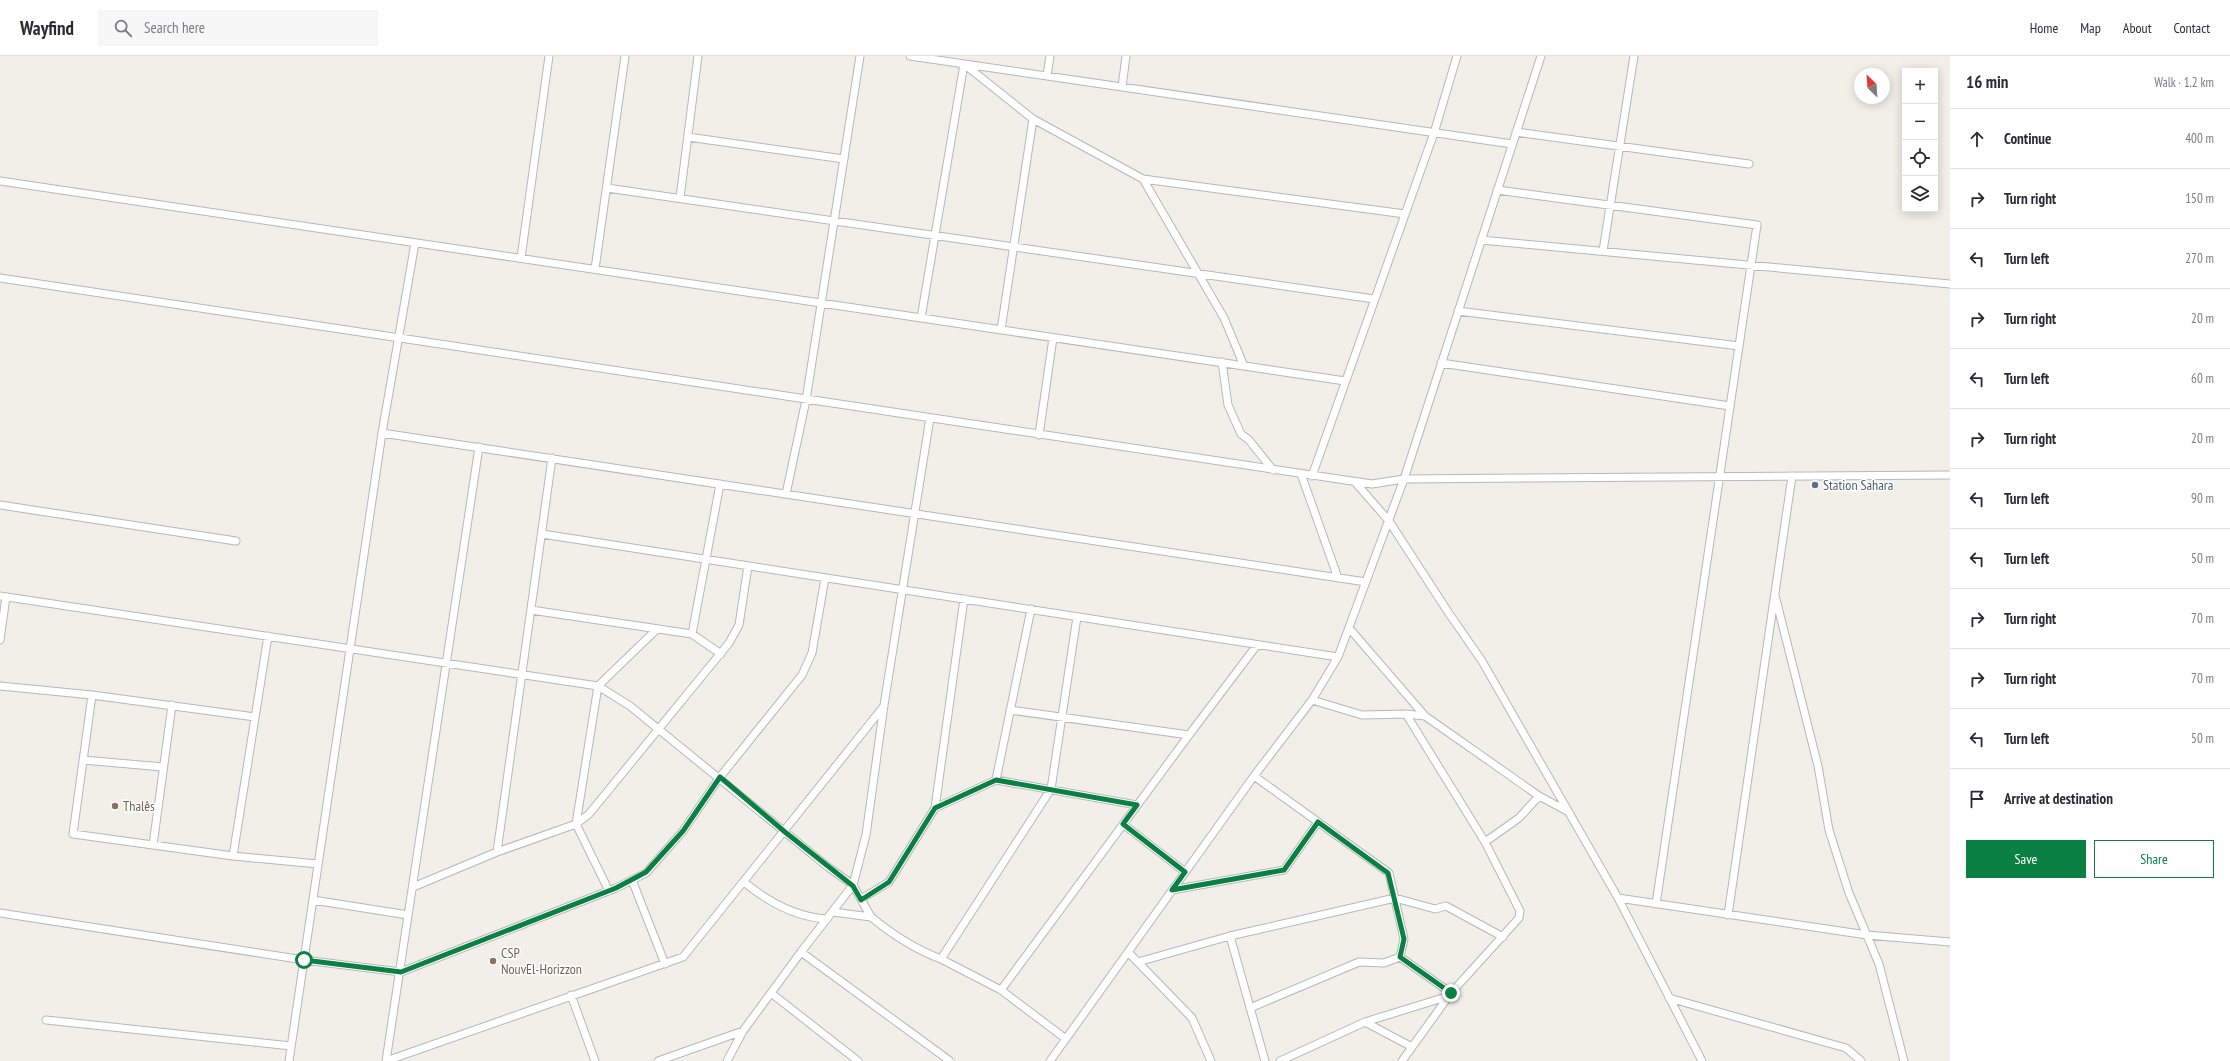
<!DOCTYPE html>
<meta charset="utf-8">
<style>
body{margin:0;font-family:"PT Sans Narrow",sans-serif;background:#f7f7f7;color:#2b2b33}
.controls{position:absolute;right:12px;top:12px;display:grid;overflow:hidden;border-radius:0px;box-shadow:0 2px 10px #0003}
.controls button{width:36px;height:36px;display:grid;place-items:center;padding:0;border:0;border-bottom:1px solid #e1e1e2;background:#fff;color:#2b2b33;font:20px sans-serif}
.compass{position:absolute;left:1854px;top:12px;width:36px;height:36px;border-radius:50%;background:#fff;box-shadow:0 2px 10px #0003;rotate:335deg}
.stop{position:absolute;width:12px;height:12px;margin:-9px;border:3px solid #0b8043;border-radius:50%;background:#fff}
.stop.end{background:#0b8043;border-color:#fff;box-shadow:0 1px 4px #0008}
.list{margin:0;padding:0;list-style:none}
h2{display:flex;justify-content:space-between;align-items:center;height:52px;margin:0;padding:0 16px;font-size:17px}
h2 small{font-size:13px;font-weight:400;color:#7c7c81}
.list li{display:grid;grid-template-columns:26px 1fr auto;gap:12px;align-items:center;box-sizing:border-box;height:60px;padding:0 16px;border-top:1px solid #e1e1e2}
.list b{display:block;font-size:15px;white-space:nowrap}
.list em{font-size:13px;font-style:normal;color:#7c7c81}
.actions{display:flex;gap:8px;padding:12px 16px}
.actions a{flex:1;padding:9px 0;border:1px solid #0b8043;border-radius:0px;text-align:center;font-size:14px;color:#0b8043}
.actions .main{background:#0b8043;color:#fff}
.icon{flex:none;width:22px;height:22px;fill:none;stroke:currentColor;stroke-width:2;stroke-linecap:round;stroke-linejoin:round}
.map{position:relative;flex:none;width:1950px;height:1005px;overflow:hidden}
header{display:flex;align-items:center;gap:24px;box-sizing:border-box;height:56px;padding:0 20px;background:#fff;border-bottom:1px solid #e1e1e2}
header strong{font-size:19px}
nav{display:flex;gap:22px;margin-inline-start:auto;font-size:14px}
.search{width:280px;height:36px;background:#f7f7f7;display:flex;align-items:center;gap:10px;box-sizing:border-box;padding:0 14px;border-radius:0px;color:#7c7c81;font-size:15px}
main{display:flex}
aside{flex:1;background:#fff}
.map>svg:first-child{display:block}
.lines{fill:none;stroke-linecap:round;stroke-linejoin:round}
.street-casing{stroke:#b5b8bc;stroke-width:9}
.street{stroke:#fff;stroke-width:7}
.route{stroke:#0b8043;stroke-width:5}
.service-dot{fill:#5c6f8a;stroke:#fff;stroke-width:1.5}
.education-dot{fill:#8d6e63;stroke:#fff;stroke-width:1.5}
.labels{text-anchor:middle;dominant-baseline:central;stroke-width:3;stroke-linejoin:round;paint-order:stroke}
.service-label{font-size:14px;fill:#4e5e75;stroke:#fff;text-anchor:start}
.education-label{font-size:14px;fill:#785e54;stroke:#fff;text-anchor:start}
</style>
<header>
<strong>Wayfind</strong>
<div class="search"><svg class="icon" aria-label="search" viewBox="0 0 24 24"><circle cx="10" cy="10" r="6"/><path d="M15 15l6 6"/></svg>Search here</div>
<nav><a>Home</a><a>Map</a><a>About</a><a>Contact</a></nav>
</header>
<main>
<div class="map">
<svg width="1950" height="1005" viewBox="0 0 1950 1005">
<rect width="100%" height="100%" fill="#f1efe8"/>
<g class="lines">
<defs>
<path id="street" d="M910 0 1512 88
M1047 20 1050 0
M1122 31 1126 0
M1516 76 1749 108
M688 81 844 103
M1143 123 1405 158
M0 125 1345 325
M607 132 1374 243
M1497 134 1757 169 1656 848
M680 142 698 0
M1481 184 1950 228
M1603 195 1634 0
M521 202 549 0
M595 213 625 0
M0 222 1372 428 1404 423 1950 419
M1458 255 1739 290
M921 262 964 8 1033 63 1143 123 1224 262 1244 310
M1001 274 1033 63
M1222 306 1228 349 1241 378 1249 384 1273 414
M1441 307 1730 350
M382 377 1366 526
M1039 379 1053 282
M1301 418 1338 522
M1312 420 1434 77 1457 0
M1355 426 1389 465 1448 556 1482 605 1618 842 1702 1005
M786 438 806 344 860 0
M0 449 236 485
M542 478 1338 601
M1775 539 1818 710 1829 774 1849 837 1879 908 1904 1005
M0 540 598 630 630 650 828 811 853 829 871 861 833 856
M531 554 692 578 721 598
M1349 572 1425 660 1539 740 1569 756
M692 578 720 428
M0 584 6 541
M0 630 92 639 255 661
M92 639 73 778 233 800 318 808
M1312 644 1362 659 1406 658 1425 660
M1010 654 1189 679
M83 704 163 711
M1254 720 1389 817 1404 883 1400 901
M996 724 1031 553
M935 752 964 543
M1123 768 1185 816
M1485 786 1519 762 1539 740
M153 789 172 649
M497 796 552 402
M233 800 268 580
M632 824 665 908
M744 826C768 846 795 861 827 863
M413 831 497 796 576 768 589 758 729 587 739 569 748 510
M1172 834 1284 814 1318 766
M609 835 576 768 598 630 657 573
M1618 842 1867 879 1950 886
M861 843 889 826 935 752 996 724 1137 749
M313 844 408 859
M0 857 304 904 401 916 616 832 646 817 683 775 720 721 802 619 812 597 825 522
M1728 859 1792 420
M871 861C893 879 914 893 941 903L1051 733 1077 561
M1230 880 1265 1005
M801 896 950 1005
M1128 896 1192 962 1211 1005
M1400 901 1451 937
M941 903 1001 934 1066 983
M1138 906 1230 880 1395 842 1435 853 1446 850 1503 881
M1001 934 1189 679 1257 589
M771 937 858 1005
M571 939 595 1005
M1669 942 1846 992 1861 1005
M1250 952 1359 906 1384 907 1400 901
M46 964 291 990
M1365 966 1449 940
M289 1005 382 377 415 187
M386 1005 683 901 884 650
M386 1005 479 391
M658 1005 743 975
M727 1005 743 975 801 896 853 829 866 779 884 649 930 362
M1050 1005 1254 720 1312 644 1338 601 1404 423 1541 0
M1280 1005 1365 966 1412 991
M1402 1005 1451 937 1519 862 1520 855 1485 786 1406 658"/>
</defs>
<use href="#street" class="street-casing"/>
<use href="#street" class="street"/>
</g>
<g class="lines">
<path class="route" d="M304 904 401 916 616 832 646 816 683 775 720 721 785 776 853 830 861 844 889 826 935 752 996 724 1137 749 1123 768 1185 816 1172 834 1284 814 1318 766 1388 817 1404 883 1400 901 1451 937"/>
</g>
<circle class="service-dot" cx="1815" cy="429" r="4"/>
<g class="education-dot">
<circle cx="115" cy="750" r="4"/>
<circle cx="493" cy="905" r="4"/>
</g>
<g class="labels">
<g class="service-label">
<text x="1823" y="429">Station Sahara</text>
</g>
<g class="education-label">
<text x="123" y="750">Thalês</text>
<text x="501" y="897">CSP<tspan x="501" dy="16">NouvEl-Horizzon</tspan></text>
</g>
</g>
</svg>
<div class="controls">
<button>+</button>
<button>−</button>
<button><svg class="icon" aria-label="locate" viewBox="0 0 24 24"><circle cx="12" cy="12" r="6"/><path d="M12 2v4M12 18v4M2 12h4M18 12h4"/></svg></button>
<button><svg class="icon" aria-label="layers" viewBox="0 0 24 24"><path d="M12 4l9 5-9 5-9-5zM3 14l9 5 9-5"/></svg></button>
</div>
<svg class="compass" viewBox="-18 -18 36 36"><path d="M0-13l5 13h-10z" fill="#e53935"/><path d="M0 13l5-13h-10z" fill="#7c7c81"/></svg>
<div class="stop" style="left:304px;top:904px"></div>
<div class="stop end" style="left:1451px;top:937px"></div>
</div>
<aside>
<h2>16 min<small>Walk · 1.2 km</small></h2>
<ul class="list">
<li><svg class="icon" aria-label="ahead" viewBox="0 0 24 24"><path d="M12 20V5M6 11l6-6 6 6"/></svg><div><b>Continue</b></div><em>400 m</em></li>
<li><svg class="icon" aria-label="right" viewBox="0 0 24 24"><path d="M7 20v-9h11M14 6l5 5-5 5"/></svg><div><b>Turn right</b></div><em>150 m</em></li>
<li><svg class="icon" aria-label="left" viewBox="0 0 24 24"><path d="M17 20v-9H6M10 6l-5 5 5 5"/></svg><div><b>Turn left</b></div><em>270 m</em></li>
<li><svg class="icon" aria-label="right" viewBox="0 0 24 24"><path d="M7 20v-9h11M14 6l5 5-5 5"/></svg><div><b>Turn right</b></div><em>20 m</em></li>
<li><svg class="icon" aria-label="left" viewBox="0 0 24 24"><path d="M17 20v-9H6M10 6l-5 5 5 5"/></svg><div><b>Turn left</b></div><em>60 m</em></li>
<li><svg class="icon" aria-label="right" viewBox="0 0 24 24"><path d="M7 20v-9h11M14 6l5 5-5 5"/></svg><div><b>Turn right</b></div><em>20 m</em></li>
<li><svg class="icon" aria-label="left" viewBox="0 0 24 24"><path d="M17 20v-9H6M10 6l-5 5 5 5"/></svg><div><b>Turn left</b></div><em>90 m</em></li>
<li><svg class="icon" aria-label="left" viewBox="0 0 24 24"><path d="M17 20v-9H6M10 6l-5 5 5 5"/></svg><div><b>Turn left</b></div><em>50 m</em></li>
<li><svg class="icon" aria-label="right" viewBox="0 0 24 24"><path d="M7 20v-9h11M14 6l5 5-5 5"/></svg><div><b>Turn right</b></div><em>70 m</em></li>
<li><svg class="icon" aria-label="right" viewBox="0 0 24 24"><path d="M7 20v-9h11M14 6l5 5-5 5"/></svg><div><b>Turn right</b></div><em>70 m</em></li>
<li><svg class="icon" aria-label="left" viewBox="0 0 24 24"><path d="M17 20v-9H6M10 6l-5 5 5 5"/></svg><div><b>Turn left</b></div><em>50 m</em></li>
<li><svg class="icon" aria-label="arrive" viewBox="0 0 24 24"><path d="M6 21V4h12l-3 4 3 4H6"/></svg><div><b>Arrive at destination</b></div></li>
</ul>
<div class="actions"><a class="main">Save</a><a>Share</a></div>
</aside>
</main>
